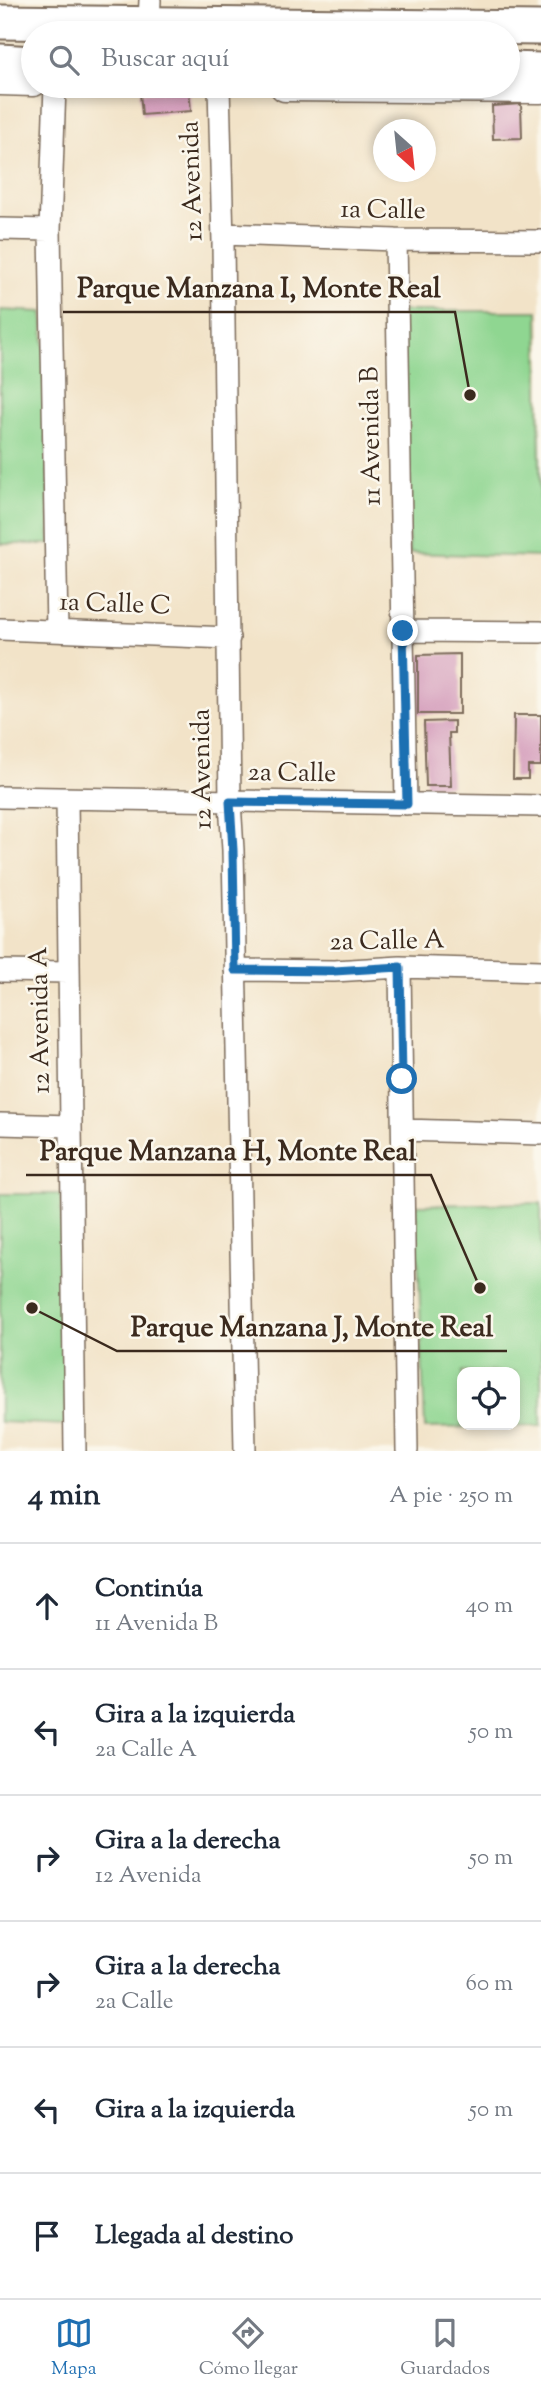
<!DOCTYPE html>
<html lang="es">
<meta charset="utf-8">
<style>
body{margin:0;font-family:"Sorts Mill Goudy",serif;background:#f6f6f7;color:#1f2937}
.controls{position:absolute;right:21px;bottom:21px;display:grid;overflow:hidden;border-radius:14px;box-shadow:0 4px 10px #0003}
.controls button{width:63px;height:63px;display:grid;place-items:center;padding:0;border:0;border-bottom:2px solid #e0e1e3;background:#fff;color:#1f2937;font:35px sans-serif}
.compass{position:absolute;left:373px;top:119px;width:63px;height:63px;border-radius:50%;background:#fff;box-shadow:0 4px 10px #0003;rotate:153deg}
.stop{position:absolute;width:21px;height:21px;margin:-16px;border:5px solid #1f6fb2;border-radius:50%;background:#fff}
.stop.end{background:#1f6fb2;border-color:#fff;box-shadow:0 2px 7px #0008}
.list{margin:0;padding:0;list-style:none}
h2{display:flex;justify-content:space-between;align-items:center;height:91px;margin:0;padding:0 28px;font-size:30px}
h2 small{font-size:23px;font-weight:400;color:#747a83}
.list li{display:grid;grid-template-columns:46px 1fr auto;gap:21px;align-items:center;box-sizing:border-box;height:126px;padding:0 28px;border-top:2px solid #e0e1e3}
.list b{display:block;font-size:26px;white-space:nowrap}
.list p{margin:0;font-size:23px;white-space:nowrap;color:#747a83}
.list em{font-size:23px;font-style:normal;color:#747a83}
.icon{flex:none;width:38px;height:38px;fill:none;stroke:currentColor;stroke-width:2;stroke-linecap:round;stroke-linejoin:round}
.map{position:relative;flex:none;width:541px;height:1451px;overflow:hidden}
.search{position:absolute;background:#fff;box-shadow:0 4px 10px #0003;left:21px;right:21px;top:21px;height:77px;display:flex;align-items:center;gap:18px;box-sizing:border-box;padding:0 24px;border-radius:38px;color:#747a83;font-size:26px}
.sheet{height:847px;background:#fff}
nav{display:flex;justify-content:space-around;align-items:center;box-sizing:border-box;height:98px;border-top:2px solid #e0e1e3;background:#fff;font-size:19px;color:#747a83}
nav a{display:grid;justify-items:center;gap:4px}
nav .on{color:#1f6fb2}
.map>svg:first-child{display:block}
.green{fill:#8fd691;stroke:#658058;stroke-width:2;fill-rule:evenodd}
.building{fill:#d49cbb}
.lines{fill:none;stroke-linecap:round;stroke-linejoin:round}
.street-casing{stroke:#7b6b5a;stroke-width:24}
.secondary-casing{stroke:#7b6b5a;stroke-width:33}
.primary-casing{stroke:#7b6b5a;stroke-width:37}
.street{stroke:#fff;stroke-width:21}
.secondary{stroke:#fff;stroke-width:30}
.primary{stroke:#fff;stroke-width:33}
.route{stroke:#1f6fb2;stroke-width:9}
.labels{text-anchor:middle;dominant-baseline:central;stroke-width:5;stroke-linejoin:round;paint-order:stroke}
.street-label{font-size:26px;fill:#3b2a1e;stroke:#fbf7ec}
.leader{fill:none;stroke:#3b2a1e;stroke-width:2.5}
.callout-dot{fill:#3b2a1e;stroke:#fbf7ec;stroke-width:2.5}
.callout-label{font-size:28px;text-anchor:middle;font-weight:bold;fill:#3b2a1e;stroke:#fbf7ec;stroke-width:5;stroke-linejoin:round;paint-order:stroke}
</style>
<div class="map">
<svg width="541" height="1451" viewBox="0 0 541 1451">
<rect width="100%" height="100%" fill="#fbf7ec"/>
<filter id="ink" filterUnits="userSpaceOnUse"><feTurbulence type="fractalNoise" baseFrequency=".0143" numOctaves="2"/><feDisplacementMap in="SourceGraphic" scale="14" xChannelSelector="R" yChannelSelector="G"/><feConvolveMatrix kernelMatrix="1 2 1 2 8 2 1 2 1" color-interpolation-filters="sRGB"/></filter>
<filter id="wash" filterUnits="userSpaceOnUse"><feTurbulence type="fractalNoise" baseFrequency=".00686" numOctaves="4" result="noise"/><feDisplacementMap in="SourceGraphic" scale="28" xChannelSelector="R" yChannelSelector="G"/><feGaussianBlur stdDeviation="1.57" result="paint"/><feColorMatrix in="noise" values="0 0 0 0 0 0 0 0 0 0 0 0 0 0 0 0 0 1.4 0 .05"/><feComposite in="paint" operator="in"/></filter>
<g filter="url(#wash)">
<rect width="100%" height="100%" fill="#f2e3c8"/>
<path class="green" d="M0 310 43 312 50 544H0Z
M397 311H538L541 557 409 553Z
M0 1194H61L66 1425 0 1422Z
M541 1203V1426L425 1428 416 1205ZM462 1372H515V1425H462Z"/>
<g id="blocks">
<path class="building" d="M189 89 191 111 142 115 140 93Z
M521 104 522 138 493 139 492 106Z
M460 654V714H418V655Z
M514 715H541V766H528V779H513Z
M454 721V733H449L451 786H426L424 722Z"/>
</g>
</g>
<g filter="url(#ink)">
<use href="#blocks" fill-opacity="0" stroke="#7b6b5a" stroke-width="2"/>
<g class="lines">
<defs>
<path id="street" d="M149 24 150 0
M55 86 50 230 57 631
M219 86 223 242 230 802 233 850 245 1451
M0 229 50 230
M223 234 396 240 541 241
M396 240 406 804
M0 629 229 638
M403 631 541 632
M0 797 541 806
M67 799 75 1451
M400 967 407 1451
M235 970 334 971 400 967 541 971
M0 971 69 972
M0 1124 71 1126
M403 1130 541 1134"/>
<path id="secondary" d="M0 80 33 81
M285 86 541 88"/>
<path id="primary" d="M0 22 541 28
M0 61 33 63
M508 69 541 70"/>
</defs>
<use href="#street" class="street-casing"/>
<use href="#secondary" class="secondary-casing"/>
<use href="#primary" class="primary-casing"/>
<use href="#street" class="street"/>
<use href="#secondary" class="secondary"/>
<use href="#primary" class="primary"/>
</g>
</g>
<g class="lines" filter="url(#ink)">
<path class="route" d="M402 1079 400 967 334 971 235 970 233 850 230 802 407 804 403 631"/>
</g>
<g class="labels">
<g class="street-label">
<text transform="translate(193 181) rotate(-92)">12 Avenida</text>
<text transform="translate(383 211) rotate(1)">1a Calle</text>
<text transform="translate(372 436) rotate(-91)">11 Avenida B</text>
<text transform="translate(115 605) rotate(2)">1a Calle C</text>
<text transform="translate(203 769) rotate(-91)">12 Avenida</text>
<text transform="translate(292 774) rotate(1)">2a Calle</text>
<text transform="translate(387 942) rotate(-1)">2a Calle A</text>
<text transform="translate(41 1020) rotate(-91)">12 Avenida A</text>
</g>
</g>
<path class="leader" d="M470 395L455 312H63M480 1288L431 1175H26M32 1308L117 1351H507"/>
<g class="callout-dot">
<circle cx="470" cy="395" r="7"/>
<circle cx="480" cy="1288" r="7"/>
<circle cx="32" cy="1308" r="7"/>
</g>
<g class="callout-label">
<text x="259" y="297">Parque Manzana I, Monte Real</text>
<text x="228" y="1160">Parque Manzana H, Monte Real</text>
<text x="312" y="1336">Parque Manzana J, Monte Real</text>
</g>
</svg>
<div class="controls">
<button><svg class="icon" aria-label="locate" viewBox="0 0 24 24"><circle cx="12" cy="12" r="6"/><path d="M12 2v4M12 18v4M2 12h4M18 12h4"/></svg></button>
</div>
<svg class="compass" viewBox="-18 -18 36 36"><path d="M0-13l5 13h-10z" fill="#e53935"/><path d="M0 13l5-13h-10z" fill="#747a83"/></svg>
<div class="stop" style="left:402px;top:1079px"></div>
<div class="stop end" style="left:403px;top:631px"></div>
<div class="search"><svg class="icon" aria-label="search" viewBox="0 0 24 24"><circle cx="10" cy="10" r="6"/><path d="M15 15l6 6"/></svg>Buscar aquí</div>
</div>
<section class="sheet">
<h2>4 min<small>A pie · 250 m</small></h2>
<ul class="list">
<li><svg class="icon" aria-label="ahead" viewBox="0 0 24 24"><path d="M12 20V5M6 11l6-6 6 6"/></svg><div><b>Continúa</b><p>11 Avenida B</p></div><em>40 m</em></li>
<li><svg class="icon" aria-label="left" viewBox="0 0 24 24"><path d="M17 20v-9H6M10 6l-5 5 5 5"/></svg><div><b>Gira a la izquierda</b><p>2a Calle A</p></div><em>50 m</em></li>
<li><svg class="icon" aria-label="right" viewBox="0 0 24 24"><path d="M7 20v-9h11M14 6l5 5-5 5"/></svg><div><b>Gira a la derecha</b><p>12 Avenida</p></div><em>50 m</em></li>
<li><svg class="icon" aria-label="right" viewBox="0 0 24 24"><path d="M7 20v-9h11M14 6l5 5-5 5"/></svg><div><b>Gira a la derecha</b><p>2a Calle</p></div><em>60 m</em></li>
<li><svg class="icon" aria-label="left" viewBox="0 0 24 24"><path d="M17 20v-9H6M10 6l-5 5 5 5"/></svg><div><b>Gira a la izquierda</b></div><em>50 m</em></li>
<li><svg class="icon" aria-label="arrive" viewBox="0 0 24 24"><path d="M6 21V4h12l-3 4 3 4H6"/></svg><div><b>Llegada al destino</b></div></li>
</ul>
</section>
<nav>
<a class="on"><svg class="icon" aria-label="map" viewBox="0 0 24 24"><path d="M3 6l6-2 6 2 6-2v14l-6 2-6-2-6 2zM9 4v14M15 6v14"/></svg>Mapa</a>
<a><svg class="icon" aria-label="directions" viewBox="0 0 24 24"><path d="M12 3l9 9-9 9-9-9zM9 14v-3h6M13 9l2 2-2 2"/></svg>Cómo llegar</a>
<a><svg class="icon" aria-label="saved" viewBox="0 0 24 24"><path d="M7 4h10v16l-5-4-5 4z"/></svg>Guardados</a>
</nav>
